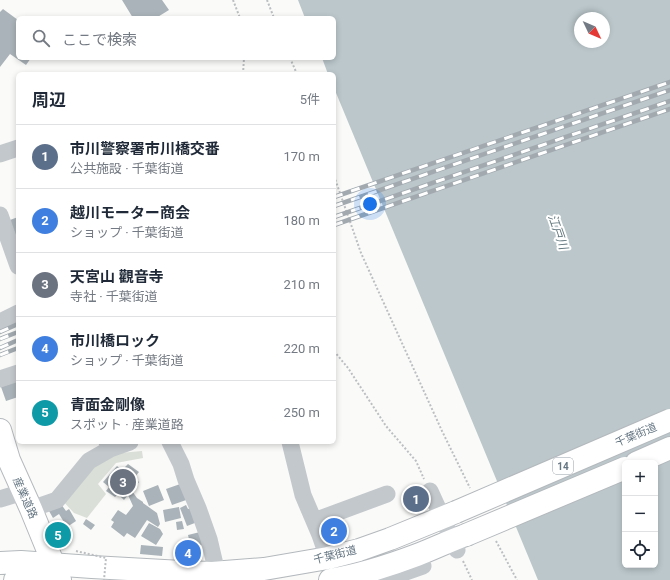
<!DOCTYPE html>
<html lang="ja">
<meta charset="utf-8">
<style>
body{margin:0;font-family:Roboto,"Noto Sans JP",sans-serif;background:#f2f2f3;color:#1f2937}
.controls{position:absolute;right:12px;bottom:12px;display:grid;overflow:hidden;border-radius:6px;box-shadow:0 2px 6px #0003}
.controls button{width:36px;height:36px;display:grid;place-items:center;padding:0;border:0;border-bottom:1px solid #e0e1e3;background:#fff;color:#1f2937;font:20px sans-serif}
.compass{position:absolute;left:574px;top:12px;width:36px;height:36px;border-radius:50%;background:#fff;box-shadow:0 2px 6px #0003;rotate:134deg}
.you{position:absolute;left:370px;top:204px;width:14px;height:14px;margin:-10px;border:3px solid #fff;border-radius:50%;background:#1a73e8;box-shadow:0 0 0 6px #1a73e833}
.badge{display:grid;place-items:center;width:26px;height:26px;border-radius:50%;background:#111827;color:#fff;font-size:13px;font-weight:700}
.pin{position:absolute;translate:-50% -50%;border:2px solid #fff;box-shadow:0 1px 4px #0006}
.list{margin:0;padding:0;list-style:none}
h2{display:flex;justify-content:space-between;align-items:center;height:52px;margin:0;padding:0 16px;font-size:17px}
h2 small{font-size:13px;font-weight:400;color:#747a83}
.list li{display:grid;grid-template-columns:26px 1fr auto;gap:12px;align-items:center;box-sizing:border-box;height:64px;padding:0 16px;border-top:1px solid #e0e1e3}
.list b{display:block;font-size:15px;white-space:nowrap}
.list p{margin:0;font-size:13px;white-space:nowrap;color:#747a83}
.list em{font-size:13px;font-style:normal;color:#747a83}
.icon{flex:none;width:22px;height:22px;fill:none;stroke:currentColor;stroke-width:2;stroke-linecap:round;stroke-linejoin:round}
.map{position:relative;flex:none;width:670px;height:580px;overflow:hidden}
.search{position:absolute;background:#fff;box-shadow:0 2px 6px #0003;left:16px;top:16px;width:320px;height:44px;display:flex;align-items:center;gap:10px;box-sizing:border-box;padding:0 14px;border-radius:6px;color:#747a83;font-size:15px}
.panel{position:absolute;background:#fff;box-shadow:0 2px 6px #0003;left:16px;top:72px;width:320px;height:372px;border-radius:6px}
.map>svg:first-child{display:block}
.green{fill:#dadfd7}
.water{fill:#bbc7cb;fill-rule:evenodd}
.building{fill:#aab3b9}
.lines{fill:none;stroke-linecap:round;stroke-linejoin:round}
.major-casing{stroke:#b5babe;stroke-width:24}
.highway-casing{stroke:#b4b9bd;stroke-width:24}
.path{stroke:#bbbfc2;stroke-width:2;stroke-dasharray:2 2;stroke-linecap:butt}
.minor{stroke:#c3c8cc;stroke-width:17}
.major{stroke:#fff;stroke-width:22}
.highway{stroke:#fff;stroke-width:22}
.rail-casing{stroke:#a2aab0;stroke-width:4.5}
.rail{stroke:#fff;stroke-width:3;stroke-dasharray:9;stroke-linecap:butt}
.highway-bridge-casing{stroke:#b4b9bd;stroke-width:24;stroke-linecap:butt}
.path-bridge{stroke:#bbbfc2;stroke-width:2;stroke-dasharray:2 2;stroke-linecap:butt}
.highway-bridge{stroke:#fff;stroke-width:22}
.labels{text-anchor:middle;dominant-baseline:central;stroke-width:4;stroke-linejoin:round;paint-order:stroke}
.shield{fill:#fff;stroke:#939fa8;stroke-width:1}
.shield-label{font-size:10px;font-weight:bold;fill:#657683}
.street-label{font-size:11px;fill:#657683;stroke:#fff}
.water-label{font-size:12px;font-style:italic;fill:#60757c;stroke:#fff}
</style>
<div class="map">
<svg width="670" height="580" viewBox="0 0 670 580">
<rect width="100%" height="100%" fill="#fafaf8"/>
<path class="green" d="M142 451 143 458 116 463 98 484 106 494 87 518 74 513 62 500 91 465 109 454Z"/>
<path class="water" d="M298 0H670V580H538L334 88V74H328L322 58H334V18H305ZM580 18H604V42H580ZM625 463H655V565H625Z"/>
<path class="building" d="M122 0H162L169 10 156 18H133Z
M3 9 18 20V58H31L26 65 10 54 0 67V12Z
M18 217V236L16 237 10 220Z
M18 378V397L6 401 0 384Z
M128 464 139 472 134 478 139 482 132 491 137 498 143 502V503L157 513 160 524 158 527 147 520 135 538 127 533 124 537 111 527 114 522 111 520 118 510 126 515 133 506 128 495 124 500 118 494 115 497 106 491 109 487 103 482 117 466 122 470Z
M183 483 189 499 172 505 166 489Z
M158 485 164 500 149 506 143 491Z
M421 493 425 502 414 507 410 498Z
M61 504 66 511 69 509 76 521 67 527 59 514 53 518 49 511Z
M186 505 188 509 194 507 200 521 187 526 180 508Z
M179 507 181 518 165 522 163 510Z
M338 517 344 536 330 541 323 523Z
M86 519 95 525 91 530 83 524Z
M182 521 184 529 177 530 176 522Z
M149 523 160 529 163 534 156 545 141 536Z
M204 531 207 544 191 548 188 535Z
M141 545 163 547 162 556 140 554Z
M177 549 200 550 199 557 182 556V555H177Z"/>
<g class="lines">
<defs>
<path id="major" d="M0 430 9 460 31 509 60 580"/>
<path id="highway" d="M636 463 670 448
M0 563 21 562 92 567 182 572 212 573 264 569 328 558 359 550 390 539 456 512
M15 580 29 579 46 580
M330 580C359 575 388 566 417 555 433 549 449 541 466 535"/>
</defs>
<use href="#major" class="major-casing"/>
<use href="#highway" class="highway-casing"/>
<path class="path" d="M233 0 240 18
M267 0 274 18
M290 58 297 74
M243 74 244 58
M334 176 361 253 442 431 470 488
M334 351 348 368 386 426 416 461 424 479
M496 541 517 580
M463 561 472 580"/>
<path class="minor" d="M0 154 18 148
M0 215 18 266
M0 322 18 313
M0 379 18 373
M107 442 110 449 130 442
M170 442 181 464 186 480 198 508 209 539 217 573
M290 442 303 495 320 535 328 558
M430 491 457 550
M0 499 23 492
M31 509 57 500 89 461 110 449
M314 521 387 494
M383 580 423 566"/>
<use href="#major" class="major"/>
<use href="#highway" class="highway"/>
<defs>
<path id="rail" d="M334 197 670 82
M334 206 670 90
M334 217 670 101
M334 225 670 109
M0 332 18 324
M0 339 18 332
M0 348 18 340
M0 355 18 348"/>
</defs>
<use href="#rail" class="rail-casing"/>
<use href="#rail" class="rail"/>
<defs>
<path id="highway-bridge" d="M456 512 670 420
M466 535 625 468"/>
</defs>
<use href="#highway-bridge" class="highway-bridge-casing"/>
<path class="path-bridge" d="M76 551 106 558 104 580"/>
<use href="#highway-bridge" class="highway-bridge"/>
</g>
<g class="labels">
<rect class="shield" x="553" y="458" width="20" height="16" rx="3"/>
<g class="shield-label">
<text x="563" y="466">14</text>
</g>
<g class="street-label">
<text transform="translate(636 435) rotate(-23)">千葉街道</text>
<text transform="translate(25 498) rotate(66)">産業道路</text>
<text transform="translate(335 555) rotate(-14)">千葉街道</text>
</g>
<g class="water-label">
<text transform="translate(558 232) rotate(71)">江戸川</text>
</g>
</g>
</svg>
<div class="controls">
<button>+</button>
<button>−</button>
<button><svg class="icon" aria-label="locate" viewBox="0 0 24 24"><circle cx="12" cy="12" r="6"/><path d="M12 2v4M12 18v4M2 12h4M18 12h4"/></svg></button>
</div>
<svg class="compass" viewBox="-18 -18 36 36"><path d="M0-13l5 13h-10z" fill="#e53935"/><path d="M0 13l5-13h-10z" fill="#747a83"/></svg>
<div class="you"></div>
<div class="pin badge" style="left:416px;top:499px;background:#5c6f8a">1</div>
<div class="pin badge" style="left:334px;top:531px;background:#3f7fe0">2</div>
<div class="pin badge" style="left:123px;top:482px;background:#6b7280">3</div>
<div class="pin badge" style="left:188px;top:553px;background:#3f7fe0">4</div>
<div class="pin badge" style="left:58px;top:535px;background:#0f9aa8">5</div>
<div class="search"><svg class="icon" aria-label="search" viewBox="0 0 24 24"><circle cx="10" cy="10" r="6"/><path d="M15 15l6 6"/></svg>ここで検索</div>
<section class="panel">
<h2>周辺<small>5件</small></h2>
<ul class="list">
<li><span class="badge" style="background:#5c6f8a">1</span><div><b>市川警察署市川橋交番</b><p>公共施設 · 千葉街道</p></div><em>170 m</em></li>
<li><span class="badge" style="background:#3f7fe0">2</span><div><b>越川モーター商会</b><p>ショップ · 千葉街道</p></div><em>180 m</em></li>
<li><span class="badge" style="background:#6b7280">3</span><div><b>天宮山 觀音寺</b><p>寺社 · 千葉街道</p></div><em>210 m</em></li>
<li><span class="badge" style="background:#3f7fe0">4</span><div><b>市川橋ロック</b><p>ショップ · 千葉街道</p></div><em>220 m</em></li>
<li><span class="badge" style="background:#0f9aa8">5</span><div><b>青面金剛像</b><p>スポット · 産業道路</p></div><em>250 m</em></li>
</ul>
</section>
</div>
